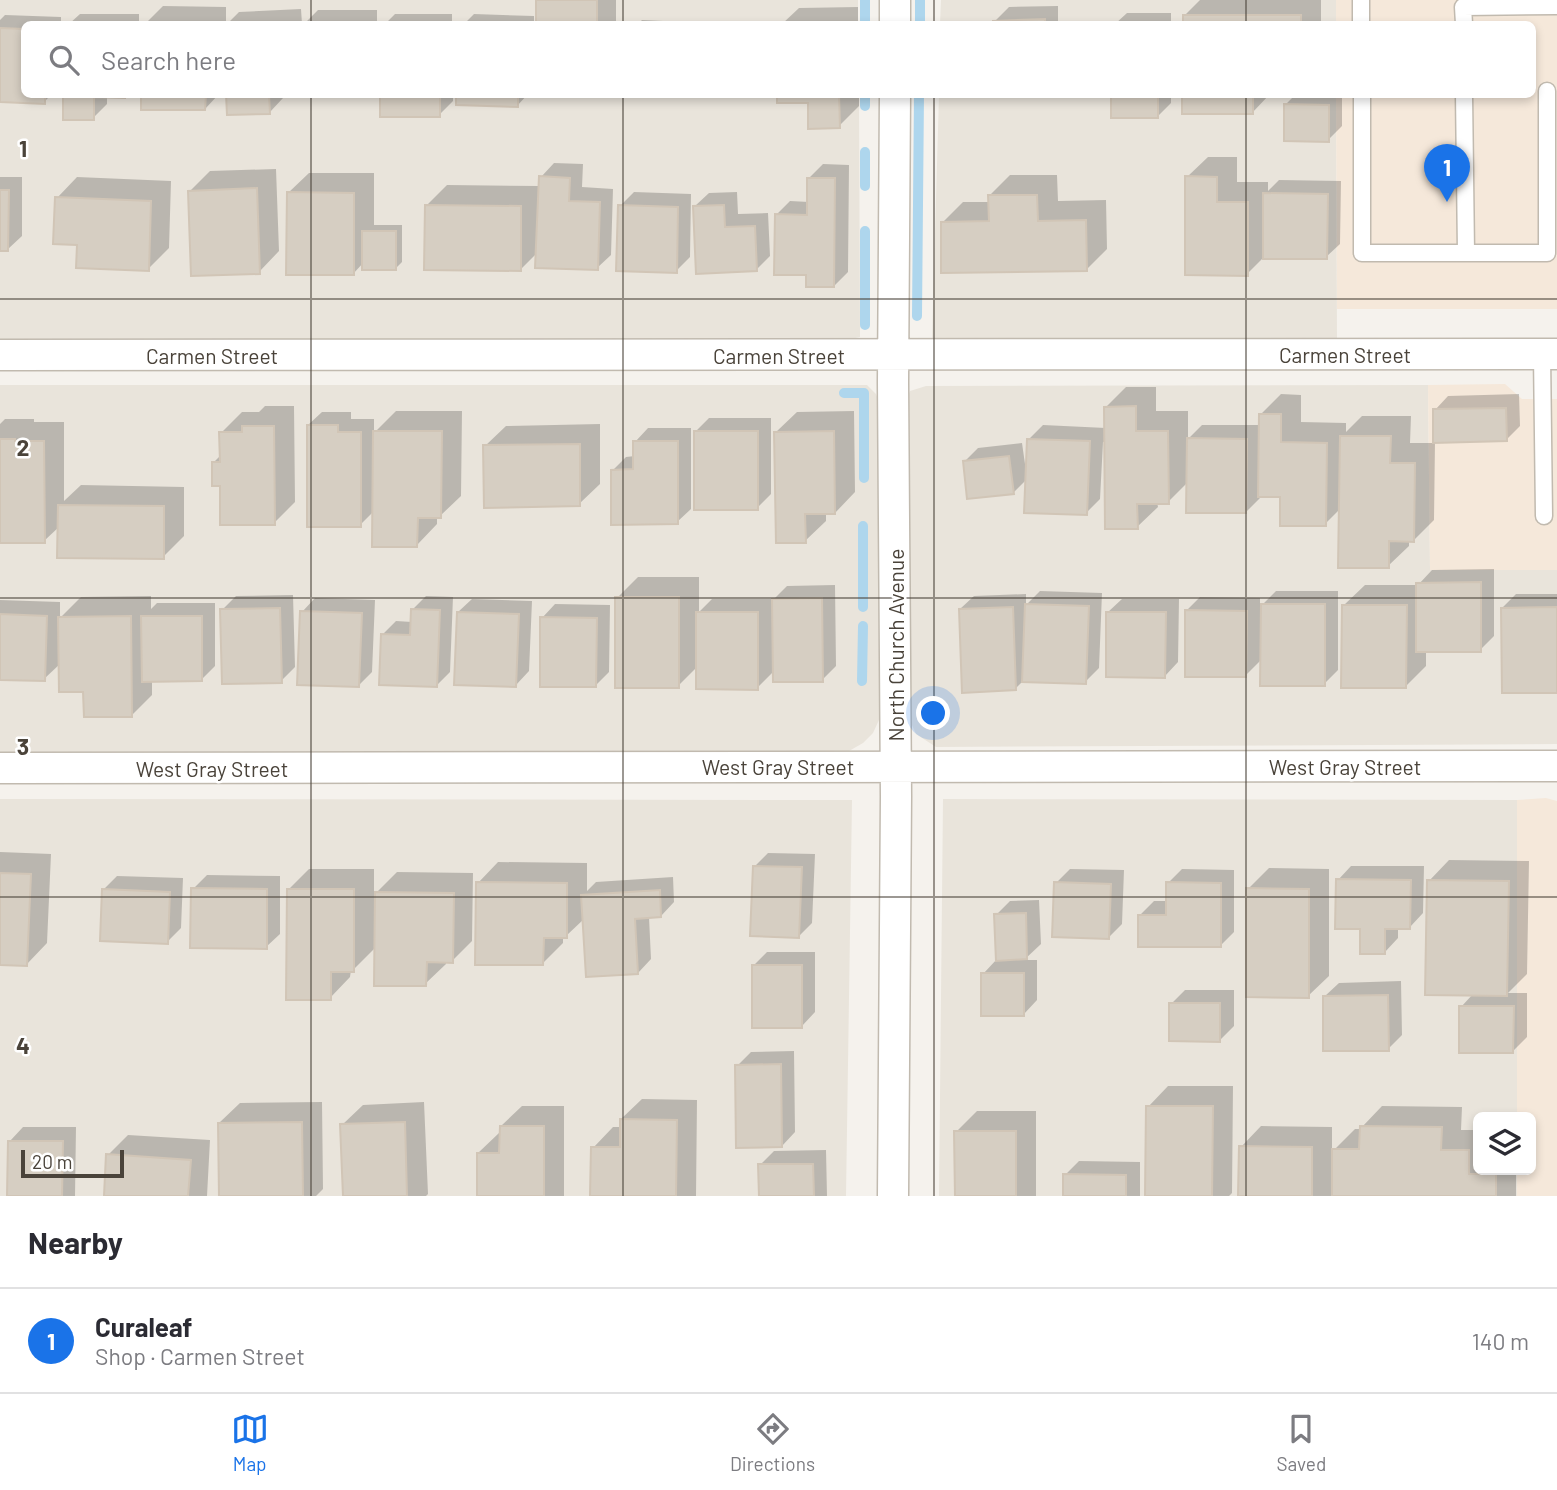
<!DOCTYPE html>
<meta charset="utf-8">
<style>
body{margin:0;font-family:Barlow,sans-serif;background:#f7f7f7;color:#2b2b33}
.controls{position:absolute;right:21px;bottom:21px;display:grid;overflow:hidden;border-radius:10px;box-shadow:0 4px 10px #0003}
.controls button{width:63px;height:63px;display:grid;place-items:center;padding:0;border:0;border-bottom:2px solid #e1e1e2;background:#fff;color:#2b2b33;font:35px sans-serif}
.scale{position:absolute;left:21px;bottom:18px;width:103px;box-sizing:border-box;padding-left:7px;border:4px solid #4a433a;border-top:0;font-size:19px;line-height:24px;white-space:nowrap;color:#4a433a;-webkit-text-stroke:5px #fff;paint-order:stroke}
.you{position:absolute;left:934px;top:714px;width:24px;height:24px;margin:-18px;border:5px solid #fff;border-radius:50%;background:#1a73e8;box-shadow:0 0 0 10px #1a73e833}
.badge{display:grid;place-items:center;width:46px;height:46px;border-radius:50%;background:#1a73e8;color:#fff;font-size:23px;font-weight:700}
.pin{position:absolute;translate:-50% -58px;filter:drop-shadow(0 2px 4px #0008)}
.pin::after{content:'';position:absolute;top:37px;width:24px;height:21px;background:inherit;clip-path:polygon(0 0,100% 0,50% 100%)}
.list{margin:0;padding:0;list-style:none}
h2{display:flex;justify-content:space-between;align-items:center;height:91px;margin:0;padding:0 28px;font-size:30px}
h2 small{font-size:23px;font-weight:400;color:#7c7c81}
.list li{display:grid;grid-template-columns:46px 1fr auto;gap:21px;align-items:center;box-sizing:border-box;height:105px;padding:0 28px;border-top:2px solid #e1e1e2}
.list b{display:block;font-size:26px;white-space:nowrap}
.list p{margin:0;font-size:23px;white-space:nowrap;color:#7c7c81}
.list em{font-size:23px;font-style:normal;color:#7c7c81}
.icon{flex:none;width:38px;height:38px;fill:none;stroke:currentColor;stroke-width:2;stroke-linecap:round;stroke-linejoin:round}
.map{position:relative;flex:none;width:1557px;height:1196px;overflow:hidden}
.search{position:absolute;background:#fff;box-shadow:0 4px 10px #0003;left:21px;right:21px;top:21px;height:77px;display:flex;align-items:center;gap:18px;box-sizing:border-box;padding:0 24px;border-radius:10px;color:#7c7c81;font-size:26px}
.sheet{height:196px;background:#fff}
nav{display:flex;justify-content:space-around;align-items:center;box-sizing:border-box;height:98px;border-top:2px solid #e1e1e2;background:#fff;font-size:19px;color:#7c7c81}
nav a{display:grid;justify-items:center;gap:4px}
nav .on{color:#1a73e8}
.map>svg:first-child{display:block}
.residential{fill:#e9e4db}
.commercial{fill:#f5e8da}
.shadow{fill:#0003}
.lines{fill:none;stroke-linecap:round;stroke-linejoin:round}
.stream{stroke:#aed6ed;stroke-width:10}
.building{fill:#d6cec2;stroke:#d1c5b6;stroke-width:2}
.service-casing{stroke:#c1baaf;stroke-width:19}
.minor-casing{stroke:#c1baaf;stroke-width:33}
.service{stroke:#fff;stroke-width:16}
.minor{stroke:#fff;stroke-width:30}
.grid{fill:none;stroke:#4a433a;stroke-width:2;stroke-opacity:0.55}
.labels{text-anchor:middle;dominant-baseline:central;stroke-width:5;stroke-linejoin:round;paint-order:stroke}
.street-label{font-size:21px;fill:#4a433a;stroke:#fff}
.grid-label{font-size:23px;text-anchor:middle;font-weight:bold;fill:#4a433a;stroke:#fff;stroke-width:5;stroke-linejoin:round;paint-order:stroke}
</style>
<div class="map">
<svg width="1557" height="1196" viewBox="0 0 1557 1196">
<rect width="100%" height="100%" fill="#f5f2ed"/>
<path class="residential" d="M0 0H858V24H24V94L859 95 860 337 847 340H0Z
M941 0H1336V24H940Z
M939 95H1336L1337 340 932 339Z
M0 385H867L876 394 880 404 879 720 873 733 863 743 849 751 0 752Z
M1428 385 1430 569 1557 570V744L936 747 916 734 908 716 906 402 910 391 926 386Z
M0 799 852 800 846 1196H0Z
M943 799 1517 800V1117H1478V1170H1517V1196H939Z"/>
<path class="commercial" d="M1336 0H1557V309H1337L1336 95 1532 94V24H1336Z
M1505 384 1522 399H1557V570H1430L1428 385Z
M1546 798 1557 801V1196H1517V1170H1531V1117H1517V800Z"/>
<path class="shadow" d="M538 0H616V24H538Z
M1200 0H1321V24H1184V16Z
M163 6 226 7V24H145Z
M1058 6V24H995V21L1009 7Z
M858 7V24H782L799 8Z
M301 9 302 24H227L239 12Z
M318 10H377V24H304Z
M1127 13H1171V24H1115Z
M80 14H139V24H69Z
M395 14H452V24H385Z
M474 14 534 16V24H464Z
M5 15 61 17V24H24V94H52L44 102 0 100V20Z
M642 20 727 24H638Z
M65 94H125L124 96H107V104L93 118Z
M143 94H219L205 109Z
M228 94H283V98L270 112Z
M382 94H453V101L439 115Z
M458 94H528L517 106Z
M779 94H859V106L839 126 810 102Z
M1113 94H1171V103L1157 117Z
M1184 94H1270L1252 113Z
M1296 94H1342V126L1328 140 1285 105Z
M1208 157H1237V182H1268V191L1279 180 1341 181 1340 244 1326 257H1264L1247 274 1187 177Z
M554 163 583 164 582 187 613 189 611 255 597 268 538 252 521 269 427 205 447 185 540 186 541 177Z
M823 164 849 165 848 272 834 286 808 274 776 215 790 201 809 202V178Z
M276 169 279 251 259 272 190 191 210 171Z
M309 173H374V225H402V262L396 268 364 262 353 274 288 193Z
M1010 175H1057L1058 201 1106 200 1107 249 1086 270 942 223 963 202H990V195Z
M0 177H22V236L8 249H0Z
M77 177 171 181 169 248 148 269 79 243 57 198Z
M634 192 691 194 690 257 676 271 620 206Z
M737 192 738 214 768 213 770 256 756 270 695 206 709 193Z
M1126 387H1156V411H1188V439L1202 425H1260V415L1281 394 1301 395V422L1346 423V432L1362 416H1411L1410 443H1435V410L1448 396 1519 394 1520 426 1506 440 1435 441 1434 520 1414 540H1409V546L1388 566 1341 508 1325 524 1282 495H1260V498L1246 512 1188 482 1168 502H1157L1158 507 1137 527 1106 442H1103L1100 499 1086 513 1028 478 1013 493 964 462 978 448 1022 443 1026 471 1029 439 1043 425 1106 428 1105 408Z
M265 406H294L295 502 274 523 213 463 221 455V433L242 412H259Z
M396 411H462L461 496 440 516H437V524L417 545 374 511 360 525 308 425 322 412H351V419H374V433Z
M854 411 855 492 835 513H826V521L805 541 776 432 797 412Z
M709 418H771V494L757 508 695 432Z
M5 419H34V422H64V501L81 485 184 487V536L163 557 60 526 44 541H0V424Z
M600 424V484L579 504 485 446 506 426Z
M648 428H691V509L677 522 613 470 626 457 635 456V442Z
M1494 569V636L1480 650 1426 651V666L1406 686 1344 605 1365 585H1418L1432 570Z
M638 577H699V612L712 599H771V602L787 586 835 585 836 666 822 680 774 671 757 688 698 666 678 686 617 598Z
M1040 591 1102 593 1099 668 1085 682 1024 680 1015 689 960 609 974 596 1026 594V605Z
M1276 591H1338V670L1324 684 1262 659 1246 675 1186 611 1200 597 1260 598V607Z
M1516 594H1557V691L1502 608Z
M293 595 295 667 281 681 222 610 236 596Z
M151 596V609L157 603H215V666L202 679 152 680V695L131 716 85 690 61 663 44 679 0 678V600L60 602V618L81 597Z
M426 596 453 597 450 672 436 686 382 635 396 621 412 622V610Z
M315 598 375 600 372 672 358 686 302 612Z
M472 599 532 601 529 671 516 685 458 612Z
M1122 599H1179L1178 662 1165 676 1108 612Z
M555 604 610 605 609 672 595 686 542 618Z
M0 852 51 854 47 943 27 964 0 963Z
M768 853 815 854 812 923 799 936 755 866Z
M1449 860 1529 861 1527 974 1508 993H1527V1037L1513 1051 1461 1007 1473 994 1429 881Z
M498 862 587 863V891L596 882 673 877 674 902 661 916 649 917 651 959 638 973 584 919 566 936H563V943L543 963 478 883Z
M1351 866H1424L1423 913 1410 927H1398V938L1385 952 1362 927 1338 880Z
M1269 868 1329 869V976L1308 996 1248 889Z
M309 869H374V895L397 872 473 873 472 941 452 961H446V964L425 984 376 947 353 970H351L350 977 330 998 288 890Z
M1070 869 1124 870 1122 924 1108 938 1056 883Z
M1182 869 1234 870V932L1220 946 1140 915 1154 901H1168V883Z
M207 875 280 876V934L266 947 193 889Z
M117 876 183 878 181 928 167 942 104 889Z
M1039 900 1041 944 1024 960H1037V1000L1024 1014 983 974 997 959 996 915 1010 901Z
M767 952H815V1012L802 1026 753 966Z
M1401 981 1402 1035 1388 1049 1325 996 1339 983Z
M1185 990H1234V1026L1220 1040 1171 1004Z
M794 1051 795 1132 782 1146 737 1066 751 1052Z
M1168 1086H1233L1232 1193 1229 1196H1147L1148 1107Z
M642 1099 697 1100 696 1196H592L593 1148 613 1127H621V1119Z
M322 1102 323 1189 316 1196H220L219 1123 240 1103Z
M424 1102 428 1194 426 1196H345L342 1125 363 1105Z
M522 1106H564V1196H478V1153L499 1133H501V1126Z
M1382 1106 1462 1107 1461 1130H1478V1170H1516V1196H1240L1241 1147 1261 1126 1332 1127V1152L1355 1129H1361L1362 1127Z
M977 1111H1036V1196H957L956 1132Z
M23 1127H76L75 1196H9L10 1141Z
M128 1135 210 1140 207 1196H105L108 1155Z
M826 1150 827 1196H760V1165L774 1151Z
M1079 1161 1140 1162V1196H1065V1175Z"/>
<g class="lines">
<path class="stream" d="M865 0V24
M920 24V0
M865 94V106
M865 152V186
M865 231V325
M917 316 919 94
M844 393H864V478
M863 607V526
M862 681 863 626"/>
</g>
<path class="building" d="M536 0H597V24H536Z
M1183 15H1301V24H1183Z
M1045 19V24H993V21Z
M302 23H364V24H302Z
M0 28 24 29V94H45V104L0 102Z
M63 94H125V98L94 97V120H63Z
M141 94H206L205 110H141Z
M226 94H269L270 114 227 115Z
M380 94H440V117H380Z
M456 94H518V107L456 105Z
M777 94H839L840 128 808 129V103H777Z
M1111 94H1158V118H1111Z
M1182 94H1253V114H1182Z
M1284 104 1329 105V142L1284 141Z
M539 176 570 178 569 201 600 202 598 270 535 268Z
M1185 176 1217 177V202H1248V276L1185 275Z
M807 178H835L834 287H806V275H774L775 214 807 215Z
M257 188 260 274 191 276 188 191Z
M0 190H9L8 251H0Z
M287 192 354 193V275H286Z
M1263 193 1328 194 1327 259H1263Z
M988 195H1037L1038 221 1086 220 1087 271 941 273V222L989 221Z
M55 197 151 201 149 271 76 268 77 245 53 244Z
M425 205 521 206V271L424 270Z
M618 205 678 207 677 273 616 271Z
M724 205 725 227 755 226 757 271 696 274 693 206Z
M362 231H396V270H362Z
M1136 406V431H1168L1169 504H1137L1138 529H1105L1104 407Z
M1506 408 1507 441 1433 443V409Z
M1259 414H1281V442L1327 443 1326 526H1280V497H1258Z
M307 425H338V432H361V527H307Z
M242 426H274L275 525H220V486H212V462H220L219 432H242Z
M373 431H442L441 518H418L417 547H372Z
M694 431H758V510H694Z
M834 431 835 514H805L806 543H776L774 432Z
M1340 436H1391L1390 463H1415L1414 542 1389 541V568H1338Z
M1187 438 1247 439 1246 513H1186Z
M0 439H15V441H44L45 543H0Z
M1027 439 1090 441 1087 515 1024 513Z
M633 441H678V524L611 525V470L633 469Z
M580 444V506L484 508 483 445Z
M1009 456 1014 494 967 499 963 461Z
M58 505 164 506V559L57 558Z
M1481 582V652H1416V583Z
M615 597H679V688H615Z
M822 598 823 682H773L772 599Z
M1025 604 1089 606 1086 684 1022 682Z
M1261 604H1325V686H1260Z
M1342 605H1407L1406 688H1341Z
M1013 607 1016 690 962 693 959 609Z
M1557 607V693H1502L1501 608Z
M280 608 282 683 222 684 220 609Z
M411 609 440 610 437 687 379 685 381 634 410 635Z
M1185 610 1247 611 1246 677H1185Z
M300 611 362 613 359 687 297 685Z
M457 612 519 614 516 687 454 685Z
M696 612H758V690L696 689Z
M1106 612H1166L1165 678 1106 677Z
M0 614 47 616 45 681 0 680Z
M131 616 132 717H84L83 692H59L58 617Z
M141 616H202V681L142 682Z
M540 617 597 618 596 687H540Z
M753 866 802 867 799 938 750 936Z
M0 873 31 874 27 966 0 965Z
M1336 879 1411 880 1410 929H1385V954H1360V929H1335Z
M1427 880 1509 881 1507 996 1425 995Z
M476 882 567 883V938H544L543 965H475Z
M1054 882 1111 884 1109 939 1052 937Z
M1166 882 1221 883V947H1138V915H1166Z
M191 888 267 889V949L190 948Z
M1246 888 1309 889V998L1246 997Z
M102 889 170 892 168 944 100 941Z
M287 889H354V972H331V1000H286Z
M660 890 661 917 635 919 638 974 586 977 581 895Z
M375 892 454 893 453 963 427 962 426 986H374Z
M1026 913 1027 959 996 961 994 914Z
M752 965H802V1028H752Z
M981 973H1024V1016H981Z
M1388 995 1389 1051H1323V996Z
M1169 1003H1220V1042L1169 1041Z
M1459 1006H1514L1513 1053H1459Z
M781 1064 782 1147 736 1148 735 1065Z
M1146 1106H1213L1212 1196H1145Z
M620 1119 677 1120 676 1196H590L591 1147H620Z
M302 1122 303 1196H219L218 1123Z
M405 1122 407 1196H343L340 1124Z
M500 1126H544V1196H477V1153H499Z
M1360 1126 1442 1127 1441 1150H1469V1174H1496V1196H1332V1149H1359Z
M954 1131H1016V1196H955Z
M8 1141H63L62 1196H7Z
M1239 1146 1312 1147V1196H1238Z
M106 1154 191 1160 188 1196H104Z
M758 1164H813L814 1196H759Z
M1063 1174 1126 1175V1196H1063Z"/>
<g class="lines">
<defs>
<path id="service" d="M1361 0V24
M1464 24 1463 7 1557 6
M1362 94V253H1547V91
M1464 94 1466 253
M1542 354 1544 516"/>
<path id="minor" d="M895 24V0
M0 355 1557 354
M0 768 1557 766
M893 1196 896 796 893 382 895 94"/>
</defs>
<use href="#service" class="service-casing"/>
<use href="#minor" class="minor-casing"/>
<use href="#service" class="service"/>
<use href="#minor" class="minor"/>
</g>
<path class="grid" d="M311 0V24M623 0V24M934 0V24M1246 0V24M311 94V1196M623 94V1196M934 94V1196M1246 94V1196M0 299H1557M0 598H1557M0 897H1557"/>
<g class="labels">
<g class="street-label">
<text x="1345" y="354">Carmen Street</text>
<text x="212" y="355">Carmen Street</text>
<text x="779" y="355">Carmen Street</text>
<text transform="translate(895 645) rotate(-90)">North Church Avenue</text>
<text x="778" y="766">West Gray Street</text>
<text x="1345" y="766">West Gray Street</text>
<text x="212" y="768">West Gray Street</text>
</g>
</g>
<g class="grid-label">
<text x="23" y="157">1</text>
<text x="23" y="456">2</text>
<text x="23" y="755">3</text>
<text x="23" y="1054">4</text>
</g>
</svg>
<div class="controls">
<button><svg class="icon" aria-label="layers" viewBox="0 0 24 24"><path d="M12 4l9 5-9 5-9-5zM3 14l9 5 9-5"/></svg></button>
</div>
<div class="scale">20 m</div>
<div class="you"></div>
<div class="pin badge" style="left:1447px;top:202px">1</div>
<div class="search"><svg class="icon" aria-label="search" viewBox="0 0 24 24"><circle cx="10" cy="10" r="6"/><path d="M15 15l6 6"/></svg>Search here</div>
</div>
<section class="sheet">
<h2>Nearby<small></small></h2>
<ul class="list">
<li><span class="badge">1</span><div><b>Curaleaf</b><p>Shop · Carmen Street</p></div><em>140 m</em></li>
</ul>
</section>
<nav>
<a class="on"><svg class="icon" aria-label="map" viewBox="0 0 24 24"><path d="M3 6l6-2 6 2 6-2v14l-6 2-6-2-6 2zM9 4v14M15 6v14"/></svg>Map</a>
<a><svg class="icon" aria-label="directions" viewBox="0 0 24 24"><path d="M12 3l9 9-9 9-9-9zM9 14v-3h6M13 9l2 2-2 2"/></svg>Directions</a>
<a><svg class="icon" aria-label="saved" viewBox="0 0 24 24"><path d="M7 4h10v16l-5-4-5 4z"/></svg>Saved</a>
</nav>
